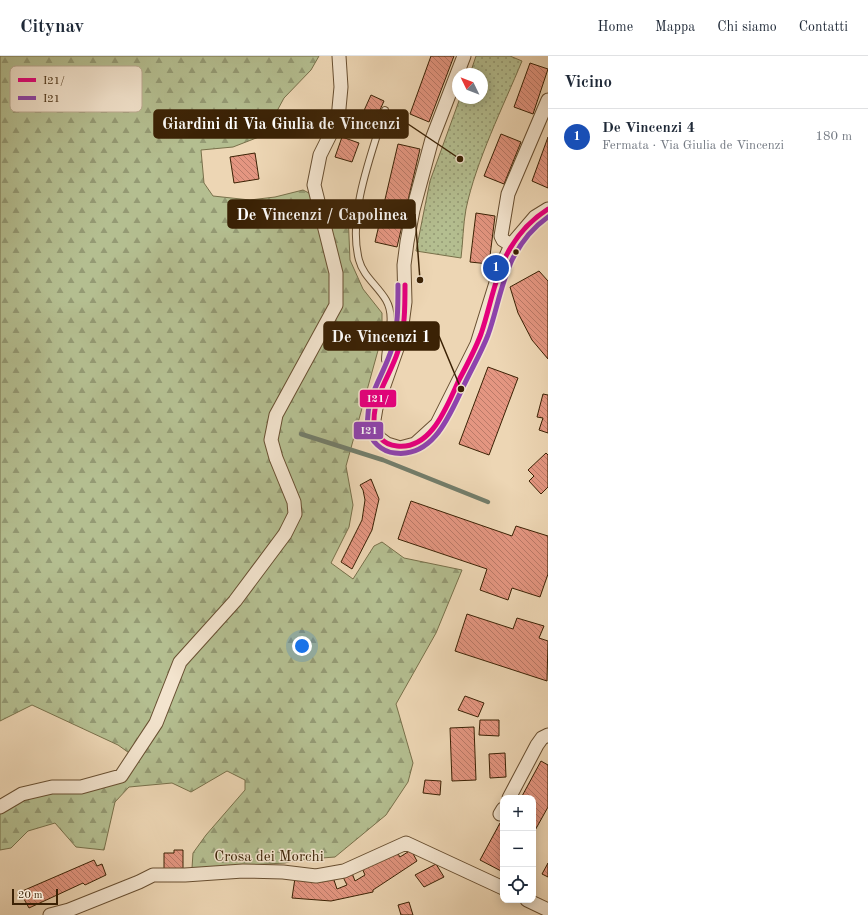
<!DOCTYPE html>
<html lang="it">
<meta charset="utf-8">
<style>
body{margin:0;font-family:"Old Standard TT",serif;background:#f6f6f7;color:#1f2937}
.controls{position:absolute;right:12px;bottom:12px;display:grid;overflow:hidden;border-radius:8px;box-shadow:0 2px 10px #0003}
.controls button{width:36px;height:36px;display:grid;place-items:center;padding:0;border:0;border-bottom:1px solid #e0e1e3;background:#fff;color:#1f2937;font:20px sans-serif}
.compass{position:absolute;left:452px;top:12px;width:36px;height:36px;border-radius:50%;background:#fff;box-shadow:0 2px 10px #0003;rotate:313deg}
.scale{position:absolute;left:12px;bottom:10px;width:46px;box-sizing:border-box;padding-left:4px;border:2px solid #3b2205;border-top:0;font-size:11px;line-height:14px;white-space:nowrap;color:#3b2205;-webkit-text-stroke:3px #f3e4ce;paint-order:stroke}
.you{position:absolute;left:302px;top:590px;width:14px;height:14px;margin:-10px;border:3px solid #fff;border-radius:50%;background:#1a73e8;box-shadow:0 0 0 6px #1a73e833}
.badge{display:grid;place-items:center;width:26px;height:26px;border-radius:50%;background:#8f2418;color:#fff;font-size:13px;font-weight:700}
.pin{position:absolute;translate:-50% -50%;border:2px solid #fff;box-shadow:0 1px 4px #0006}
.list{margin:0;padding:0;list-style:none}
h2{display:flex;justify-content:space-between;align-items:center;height:52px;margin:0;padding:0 16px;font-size:17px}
h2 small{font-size:13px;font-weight:400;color:#747a83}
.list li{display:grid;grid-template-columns:26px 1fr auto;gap:12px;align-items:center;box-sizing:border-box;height:56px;padding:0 16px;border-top:1px solid #e0e1e3}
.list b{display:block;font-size:15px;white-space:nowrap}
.list p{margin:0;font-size:13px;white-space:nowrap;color:#747a83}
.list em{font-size:13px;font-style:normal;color:#747a83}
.icon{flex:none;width:22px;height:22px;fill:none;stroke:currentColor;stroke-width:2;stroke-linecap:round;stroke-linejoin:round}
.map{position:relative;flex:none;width:548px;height:859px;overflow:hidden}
header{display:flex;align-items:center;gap:24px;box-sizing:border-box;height:56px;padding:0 20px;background:#fff;border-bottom:1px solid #e0e1e3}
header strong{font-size:19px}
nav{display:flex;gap:22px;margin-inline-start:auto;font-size:14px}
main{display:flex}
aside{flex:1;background:#fff}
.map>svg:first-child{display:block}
.grass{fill:url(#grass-dots);stroke:#78704a}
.forest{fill:url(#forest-firs);stroke:#78704a}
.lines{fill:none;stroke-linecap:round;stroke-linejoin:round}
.stream{stroke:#737d6a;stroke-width:4.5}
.building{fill:url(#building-back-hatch);stroke:#3b2205}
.lane-casing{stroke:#684f31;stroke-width:8}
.street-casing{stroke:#684f31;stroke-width:15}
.lane{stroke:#f3e4ce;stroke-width:6}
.street{stroke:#f3e4ce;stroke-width:13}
.bus-1-casing{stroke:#f3e4ce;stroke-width:8}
.bus-2-casing{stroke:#f3e4ce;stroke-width:8}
.bus-1{stroke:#e5007d;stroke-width:5}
.bus-2{stroke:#8e44ad;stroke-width:5}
.bus-dot{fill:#3b2205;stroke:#f3e4ce;stroke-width:1.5}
.labels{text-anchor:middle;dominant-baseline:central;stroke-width:3;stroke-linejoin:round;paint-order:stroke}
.street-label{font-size:15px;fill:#3b2205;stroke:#f3e4ce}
.key{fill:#f3e4ce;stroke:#bcaa92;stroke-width:1}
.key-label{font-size:11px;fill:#3b2205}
.leader{fill:none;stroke:#3b2205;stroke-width:1.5}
.callout-dot{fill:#3b2205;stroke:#f3e4ce;stroke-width:1.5}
.callout{fill:#3b2205;stroke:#3b2205;stroke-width:1.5}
.callout-label{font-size:16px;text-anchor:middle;font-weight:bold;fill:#fff}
.line-badge{stroke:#f3e4ce;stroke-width:1.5}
.badge-label{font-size:11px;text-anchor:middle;font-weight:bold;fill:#fff}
</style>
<header>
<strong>Citynav</strong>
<nav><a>Home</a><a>Mappa</a><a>Chi siamo</a><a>Contatti</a></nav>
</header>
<main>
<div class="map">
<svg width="548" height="859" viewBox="0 0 548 859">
<defs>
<pattern id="grass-dots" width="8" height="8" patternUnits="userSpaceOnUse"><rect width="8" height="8" fill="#b4be90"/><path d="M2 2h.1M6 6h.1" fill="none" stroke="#949a74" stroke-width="1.8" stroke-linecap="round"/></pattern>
<pattern id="forest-firs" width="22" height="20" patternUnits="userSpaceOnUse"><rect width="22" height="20" fill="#b4be90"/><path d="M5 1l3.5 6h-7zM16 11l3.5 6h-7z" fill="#949a74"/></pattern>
<pattern id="building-back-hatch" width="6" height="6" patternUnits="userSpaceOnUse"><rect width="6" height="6" fill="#e49681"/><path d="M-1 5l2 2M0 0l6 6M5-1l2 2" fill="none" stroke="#ba7a68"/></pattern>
</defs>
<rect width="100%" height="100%" fill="#edd6b4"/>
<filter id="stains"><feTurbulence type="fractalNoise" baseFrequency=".005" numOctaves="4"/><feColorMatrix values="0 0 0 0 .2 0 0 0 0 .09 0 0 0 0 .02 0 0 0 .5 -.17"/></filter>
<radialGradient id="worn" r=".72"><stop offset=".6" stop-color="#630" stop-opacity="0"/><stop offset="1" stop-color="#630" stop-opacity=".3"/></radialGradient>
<path class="grass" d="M476 0H510L522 5C503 51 476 105 466 153 463 169 463 186 461 202L416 195 430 125 460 42H482V18H470Z"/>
<path class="forest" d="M0 0H319L311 14 284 42 264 79 233 91 201 94 204 127 213 140 250 144 275 141 303 134 348 157 350 204 363 233 382 257V280L346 410 353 449 349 471 331 507 353 523 374 490 382 486 404 502 462 514 436 577 396 648 413 707 408 726 386 759 335 801 296 804 285 807 192 812 193 797 206 779 245 734V724L227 715 191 736 172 727 129 731 115 746 104 794 76 791 55 767 28 775 11 792 0 794V757L29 741 105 730 139 704 118 689 32 649 0 665Z"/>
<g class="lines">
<path class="stream" d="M301 378 383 404 488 446"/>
</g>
<path class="building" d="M431 0H454L429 66 410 58Z
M530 7 548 13 533 58 514 51Z
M371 39 384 45 375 65 362 59Z
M501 78 521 86 504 128 484 120Z
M342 81 359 87 352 106 335 101Z
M548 81V132L532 125Z
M398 88 420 93 397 191 375 186Z
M255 97 259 123 234 127 230 101Z
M476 157 495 160 489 208 470 206Z
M539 215 548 225V303L532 284 518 257 510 231Z
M488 311 518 322 489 399 459 388Z
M543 338 548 339V377L539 374 543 362 537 361Z
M546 397 548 399V431L541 438 529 425 534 420 528 414Z
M371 423 379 443 372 474 352 513 341 506 362 464 365 444 363 434 360 429Z
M411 445 512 480 516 470 548 480V518L540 541 512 532 508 544 480 534 487 513 398 483Z
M467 558 513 573 517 562 544 570 539 582 548 585 547 625 455 595Z
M465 640 484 647 478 661 458 654Z
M480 664H499V680L479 679Z
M474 671 476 724 452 725 450 672Z
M505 697 506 721 490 722 489 698Z
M541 705 548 709V751L533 778V742H521Z
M425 724 441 725 440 739 423 737Z
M500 767 503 769V816L480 804Z
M395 793 400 801 411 794 417 805 373 834V836L331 845 292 842 295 822 333 821 337 833 347 829 343 821 352 817 355 825 365 819 362 812Z
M174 794H183V817L164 816V797H174Z
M94 804 97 810 102 808 106 819 85 829 83 827 29 852 20 836Z
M548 807V821L542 818Z
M436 808 444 821 424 831 415 819Z
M409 846 413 859H401L398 849Z"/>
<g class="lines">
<defs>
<path id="lane" d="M385 54C372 96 347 160 359 204 363 220 378 230 386 244 397 263 385 285 385 304L390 311"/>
<path id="street" d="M464 0 432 83 413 154 407 186 404 209 405 246 400 284 376 352 374 364 375 373 379 382 387 388 400 392 415 388 437 368 477 288 500 214 511 189 535 161 548 153
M511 189 503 184 501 180 508 138 548 44
M509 742 537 689 542 682 548 679
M0 751 22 738 52 731H81L121 720 156 667 180 606 235 545 285 478 295 458 294 446 276 402 271 384 276 359 336 249V217L314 129 320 99 338 63 341 31 339 0
M500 758 503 753
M527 844 548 854
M50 859 69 854 139 826 153 819H185L243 815 283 816 316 820 344 815 406 787 503 832"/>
</defs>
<use href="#lane" class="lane-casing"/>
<use href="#street" class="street-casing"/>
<use href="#lane" class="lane"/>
<use href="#street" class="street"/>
<defs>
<path id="bus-1" d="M405 229C405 251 405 274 398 295 391 318 374 339 374 364 374 378 383 389 397 390 432 394 447 349 459 324 467 309 475 294 481 278 490 252 494 224 506 200 516 180 529 165 548 153"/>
<path id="bus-2" d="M398 229C398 250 398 272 392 292 384 319 364 343 368 372 370 385 382 396 395 397 434 402 450 358 464 329 472 312 481 297 488 279 497 254 501 226 513 202 522 185 532 172 548 161"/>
</defs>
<use href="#bus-1" class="bus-1-casing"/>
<use href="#bus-2" class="bus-2-casing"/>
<use href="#bus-1" class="bus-1"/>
<use href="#bus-2" class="bus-2"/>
</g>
<circle class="bus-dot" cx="516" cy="196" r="3.5"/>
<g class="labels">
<g class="street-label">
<text x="269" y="801">Crosa dei Morchi</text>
</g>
</g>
<rect x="10" y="10" width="132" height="46" rx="6" class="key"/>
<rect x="18" y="22" width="18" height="4" fill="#e5007d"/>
<rect x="18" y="40" width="18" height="4" fill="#8e44ad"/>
<g class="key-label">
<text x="43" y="28">I21/</text>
<text x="43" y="46">I21</text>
</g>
<path class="leader" d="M460 103L408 68M420 224L415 158M461 333L439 280"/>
<g class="callout-dot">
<circle cx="460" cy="103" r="4"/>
<circle cx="420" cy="224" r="4"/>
<circle cx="461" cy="333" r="4"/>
</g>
<g class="callout">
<rect x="154" y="54" width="254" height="28" rx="4"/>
<rect x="228" y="144" width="187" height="28" rx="4"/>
<rect x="324" y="266" width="115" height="28" rx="4"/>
</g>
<g class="callout-label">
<text x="281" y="73">Giardini di Via Giulia de Vincenzi</text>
<text x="322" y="164">De Vincenzi / Capolinea</text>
<text x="381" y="286">De Vincenzi 1</text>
</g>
<g class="line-badge">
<rect x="359" y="333" width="38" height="19" rx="4" fill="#e5007d"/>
<rect x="353" y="365" width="31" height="19" rx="4" fill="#8e44ad"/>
</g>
<g class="badge-label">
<text x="378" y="346">I21/</text>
<text x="369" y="378">I21</text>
</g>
<rect width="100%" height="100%" filter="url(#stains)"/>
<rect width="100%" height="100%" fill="url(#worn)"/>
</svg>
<div class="controls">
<button>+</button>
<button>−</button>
<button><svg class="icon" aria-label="locate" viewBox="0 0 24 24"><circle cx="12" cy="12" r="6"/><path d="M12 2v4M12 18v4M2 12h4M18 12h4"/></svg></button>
</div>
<svg class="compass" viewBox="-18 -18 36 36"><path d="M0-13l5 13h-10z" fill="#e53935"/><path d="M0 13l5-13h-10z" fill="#747a83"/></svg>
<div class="scale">20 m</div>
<div class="you"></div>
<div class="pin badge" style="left:496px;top:212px;background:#1a4fb4">1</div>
</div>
<aside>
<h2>Vicino<small></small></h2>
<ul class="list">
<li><span class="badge" style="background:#1a4fb4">1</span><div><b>De Vincenzi 4</b><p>Fermata · Via Giulia de Vincenzi</p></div><em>180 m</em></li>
</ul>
</aside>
</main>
